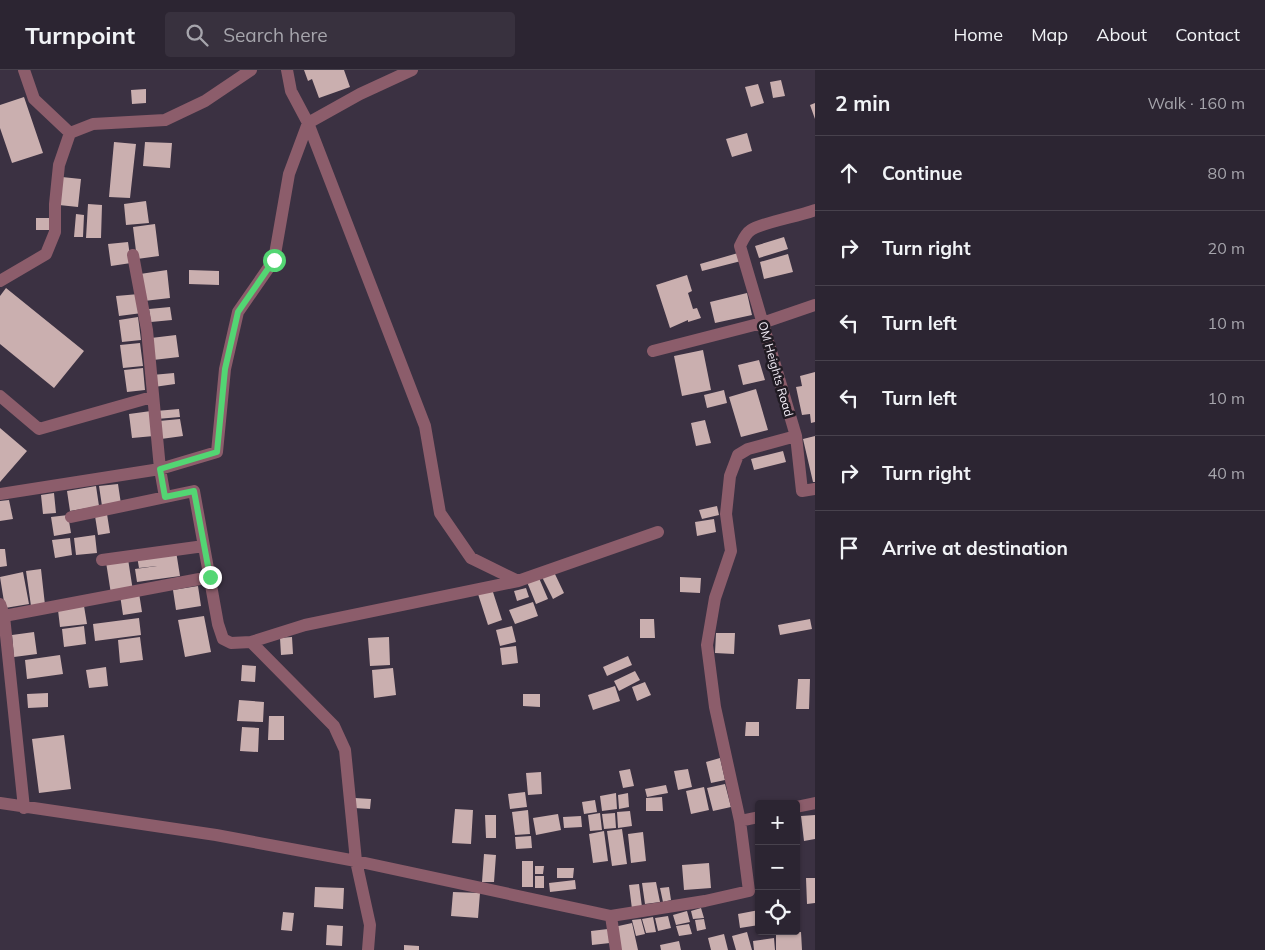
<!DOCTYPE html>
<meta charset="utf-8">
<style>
body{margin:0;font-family:Mulish,sans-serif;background:#38313e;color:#f1f3f6}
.controls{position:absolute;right:15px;bottom:15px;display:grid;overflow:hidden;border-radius:5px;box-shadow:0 1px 4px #0004}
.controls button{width:45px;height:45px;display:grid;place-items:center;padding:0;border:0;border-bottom:1px solid #48424d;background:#2c2532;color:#f1f3f6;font:25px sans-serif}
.stop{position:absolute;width:15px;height:15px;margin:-11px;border:4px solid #53d673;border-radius:50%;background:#fff}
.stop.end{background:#53d673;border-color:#fff;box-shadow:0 1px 5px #0008}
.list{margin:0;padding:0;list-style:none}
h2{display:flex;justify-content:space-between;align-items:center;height:65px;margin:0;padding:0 20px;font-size:21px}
h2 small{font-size:16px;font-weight:400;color:#a6a5ac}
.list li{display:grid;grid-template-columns:32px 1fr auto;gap:15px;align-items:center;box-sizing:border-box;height:75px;padding:0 20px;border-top:1px solid #48424d}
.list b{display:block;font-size:19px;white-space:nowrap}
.list em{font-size:16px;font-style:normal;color:#a6a5ac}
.icon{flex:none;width:28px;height:28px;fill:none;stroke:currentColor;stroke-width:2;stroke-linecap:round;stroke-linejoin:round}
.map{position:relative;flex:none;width:815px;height:880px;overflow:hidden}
header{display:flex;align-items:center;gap:30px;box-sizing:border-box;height:70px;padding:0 25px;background:#2c2532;border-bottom:1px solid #48424d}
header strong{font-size:24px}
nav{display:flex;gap:28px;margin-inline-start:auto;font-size:18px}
.search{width:350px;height:45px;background:#38313e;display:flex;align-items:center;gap:12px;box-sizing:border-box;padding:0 18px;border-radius:5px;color:#a6a5ac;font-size:19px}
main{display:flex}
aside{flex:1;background:#2c2532}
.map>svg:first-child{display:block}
.building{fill:#caafaf}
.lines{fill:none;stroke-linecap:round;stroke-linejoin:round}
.minor{stroke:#8c5d6b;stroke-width:12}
.route{stroke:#53d673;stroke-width:6}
.labels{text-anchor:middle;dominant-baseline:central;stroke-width:5;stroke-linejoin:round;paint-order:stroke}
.street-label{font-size:12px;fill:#f2ecf6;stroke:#201b23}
</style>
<header>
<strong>Turnpoint</strong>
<div class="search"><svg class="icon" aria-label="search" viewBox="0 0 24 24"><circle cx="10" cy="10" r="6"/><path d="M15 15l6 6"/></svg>Search here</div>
<nav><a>Home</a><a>Map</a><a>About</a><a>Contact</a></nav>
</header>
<main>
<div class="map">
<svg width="815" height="880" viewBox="0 0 815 880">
<rect width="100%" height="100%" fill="#3b3142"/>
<path class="building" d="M304 0H344L350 17 319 28 312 9 308 11Z
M781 10 785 26 773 28 770 12Z
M758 14 764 33 751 37 745 17Z
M146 19V33L132 34 131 20Z
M24 27 43 83 12 93 0 58V35Z
M815 33V49L810 35Z
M747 63 752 81 732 87 726 69Z
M114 72 136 74 130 128 109 127Z
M145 72 172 73 170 98 143 96Z
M62 107 81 109 78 137 59 135Z
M146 131 149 153 126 155 124 134Z
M88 134 102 135 101 168H86Z
M76 144 84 145 83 167H74Z
M36 148H54L53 160H36Z
M155 154 159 186 137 189 133 157Z
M784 167 788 179 759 188 755 176Z
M128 172 131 193 111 196 108 174Z
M738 183 741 191 702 201 700 194Z
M788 184 793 202 764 209 760 192Z
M167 200 170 228 144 231 140 204Z
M189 200 219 201V215L189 214Z
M687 205 692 221 688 223 693 239 697 238 701 248 688 252V250L670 258 656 215Z
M6 218 84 281 54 318 0 274V226Z
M747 223 752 245 715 253 710 232Z
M139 224 142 243 119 246 116 226Z
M170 237 172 250 151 252 149 239Z
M138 247 141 270 122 272 119 250Z
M176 265 179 287 153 290 151 268Z
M140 273 143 296 123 298 120 275Z
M703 280 711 320 682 326 674 286Z
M759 290 765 310 743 315 738 295Z
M143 298 145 320 127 322 124 300Z
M815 302V352L811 353 810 344 802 345 796 317 802 316 800 306Z
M174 303 175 314 154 317 152 305Z
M756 319 768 360 741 367 729 327Z
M724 320 727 333 707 338 704 325Z
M179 339 180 347 157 349 156 341Z
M151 341 154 366 132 368 129 344Z
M180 349 183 366 161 369 159 351Z
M705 350 711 373 696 376 691 353Z
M0 358 27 381 0 412Z
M815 366V412H813L803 369Z
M783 381 786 392 754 400 751 389Z
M118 414 121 434 102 436 99 416Z
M96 416 99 436 70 441 67 421Z
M54 423 56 443 43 444 41 425Z
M9 430 13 449 0 451V431Z
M717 436 719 445 702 449 699 440Z
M107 444 110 463 98 465 95 446Z
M68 445 71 463 54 466 51 447Z
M714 449 716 462 697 466 695 452Z
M95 465 97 483 76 485 74 468Z
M70 468 72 485 55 488 52 470Z
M0 479H5L7 496 0 497Z
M176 481 180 506 137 512 135 499 157 496 139 498 137 486Z
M128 489 133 521 111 524 106 492Z
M41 499 45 535 31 536 26 501Z
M23 502 29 534 5 538 0 507Z
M554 502 564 523 553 529 542 507Z
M680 507 701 508 700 523 680 522Z
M539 508 548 529 536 534 527 512Z
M198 516 201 536 176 540 173 520Z
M526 518 529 527 517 531 514 521Z
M492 519 502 550 488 555 478 524Z
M139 523 142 542 123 545 120 525Z
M533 532 538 546 515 554 509 540Z
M84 536 87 554 60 557 58 540Z
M204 546 211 582 185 587 178 550Z
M139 548 141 565 95 571 93 554Z
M640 549H654L655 568H640Z
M810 549 812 559 780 565 778 555Z
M84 556 86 574 64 577 62 559Z
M512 556 516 572 500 576 496 560Z
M34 562 37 584 14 587 12 565Z
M716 563H735L734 584 715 583Z
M140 567 143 590 120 593 118 570Z
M292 567 293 584 281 585 280 568Z
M389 567 390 595 370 596 368 568Z
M516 576 518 593 502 595 500 578Z
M60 585 63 604 27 609 25 590Z
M628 586 632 595 607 606 603 597Z
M242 595 256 596 255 612 241 611Z
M106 597 108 616 89 618 86 600Z
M393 598 396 625 374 628 372 600Z
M635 601 640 610 619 621 614 611Z
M798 609H810L809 639H796Z
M645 612 651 625 637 631 632 617Z
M615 616 620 631 593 640 588 625Z
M48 623V637L28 638 27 624Z
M523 624H540V637L523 636Z
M239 630 264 632 263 652 237 651Z
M269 646H284V670H268Z
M746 652H759V666H745Z
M242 657 259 658 258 682 240 681Z
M64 665 71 719 39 723 32 669Z
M720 688 725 710 711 713 706 692Z
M630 699 634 716 623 718 619 701Z
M688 699 692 717 678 720 674 701Z
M541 702 542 724 528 725 526 703Z
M725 714 731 737 713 741 707 718Z
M666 715 668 723 647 727 645 719Z
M704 717 709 740 691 744 686 721Z
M525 722 527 737 510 739 508 724Z
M616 723 617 739 602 741 600 726Z
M628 723 629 737 619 739 618 725Z
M662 727 663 741H646V728Z
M355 728 371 729 370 739 354 738Z
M595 730 597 742 584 744 582 732Z
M455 739 473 740 471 774 452 773Z
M528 740 530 764 515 765 512 742Z
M630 741 632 756 618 758 617 742Z
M600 743 602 760 590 761 588 745Z
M615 743 616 758 604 759 602 744Z
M558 744 561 760 536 765 533 748Z
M485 745H496V768H486Z
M815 745V769L804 771 801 746Z
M581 746 582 757 564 758 563 747Z
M622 759 627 794 612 796 607 761Z
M604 761 608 791 593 793 589 764Z
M643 762 646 791 631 793 628 764Z
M531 766 532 778 516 779 515 767Z
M484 784 496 785 494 812H482Z
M522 791H533V817H522Z
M709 793 711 818 684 820 682 795Z
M535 796H544L543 804H535Z
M557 798H574L573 808H557Z
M535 806H544V818H535Z
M806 808H815V833L807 834Z
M575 810 576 819 550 822 549 813Z
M656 812 660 832 645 834 642 813Z
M639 814 642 837 632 839 629 815Z
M315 817 344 818 343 839 314 837Z
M669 817 671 830 663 832 660 818Z
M453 822 480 823 478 848 451 846Z
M701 838 704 848 693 849 691 841Z
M759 840V855L740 858 738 844Z
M687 841 690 852 676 855 673 845Z
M283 842 294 843 292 861 281 860Z
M668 846 671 858 658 861 655 848Z
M653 847 656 862 646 863 642 849Z
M641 849 645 864 636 866 632 850Z
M704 849 706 859 697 861 695 850Z
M632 853 638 880H620L614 857Z
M689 854 692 864 679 866 676 856Z
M327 855 343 856 342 876 326 875Z
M608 859 610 873 592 875 591 861Z
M747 862 752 880H736L732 866Z
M801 862 802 880H776V863Z
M724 864 728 880H711L708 868Z
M774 868 775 880H754L753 871Z
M679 871 681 880H661L660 875Z
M404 875 419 876V880H404Z"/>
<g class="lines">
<path class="minor" d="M24 0 34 29 70 63
M287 0 291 21 308 53 425 356 440 443 471 488 518 511
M815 140C800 146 760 153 751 160 745 164 743 170 740 176L796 366 802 421 815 419
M0 211 46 184 55 162V134L59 95 70 63 93 54 165 50 205 31 251 0
M653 281 762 253 815 235
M0 326 39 359 152 327
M0 424 160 399 147 260 133 185
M165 427 160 399 217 382 225 299 238 242 274 190 289 104 308 53 360 24 412 0
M71 447 194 421 218 554 223 569 231 573 251 572 334 656 345 680 356 791 370 855 368 880
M102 490 204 476
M0 534 4 546 24 738
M4 546 210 507
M251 572 305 555 518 511 658 462
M0 733 216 765 356 791 611 846 705 831 749 821 740 751 759 747
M796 737 815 733
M740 751 715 637 707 575 715 528 731 481 726 444 730 406 738 385 748 379 796 366
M611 846 616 880"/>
</g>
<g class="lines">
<path class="route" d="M210 507 194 421 165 427 160 399 217 382 225 299 238 242 274 190"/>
</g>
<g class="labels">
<g class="street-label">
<text transform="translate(776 299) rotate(74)">OM Heights Road</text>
</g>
</g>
</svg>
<div class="controls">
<button>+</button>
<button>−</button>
<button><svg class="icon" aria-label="locate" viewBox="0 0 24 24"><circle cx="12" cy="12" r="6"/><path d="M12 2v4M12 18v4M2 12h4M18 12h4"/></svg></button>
</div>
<div class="stop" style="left:274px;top:190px"></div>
<div class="stop end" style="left:210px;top:507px"></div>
</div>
<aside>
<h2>2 min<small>Walk · 160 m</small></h2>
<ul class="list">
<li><svg class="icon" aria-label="ahead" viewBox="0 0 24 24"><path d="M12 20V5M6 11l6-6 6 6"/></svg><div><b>Continue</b></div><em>80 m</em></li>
<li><svg class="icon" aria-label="right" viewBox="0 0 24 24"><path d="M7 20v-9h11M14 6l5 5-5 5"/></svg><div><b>Turn right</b></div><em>20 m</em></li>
<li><svg class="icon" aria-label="left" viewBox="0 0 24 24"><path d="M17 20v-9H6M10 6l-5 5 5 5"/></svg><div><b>Turn left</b></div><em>10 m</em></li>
<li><svg class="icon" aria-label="left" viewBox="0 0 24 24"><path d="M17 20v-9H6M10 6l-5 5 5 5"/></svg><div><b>Turn left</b></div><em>10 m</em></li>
<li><svg class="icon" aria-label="right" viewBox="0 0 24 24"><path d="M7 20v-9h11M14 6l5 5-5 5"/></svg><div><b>Turn right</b></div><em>40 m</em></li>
<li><svg class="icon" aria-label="arrive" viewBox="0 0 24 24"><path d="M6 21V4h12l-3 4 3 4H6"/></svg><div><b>Arrive at destination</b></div></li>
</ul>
</aside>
</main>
